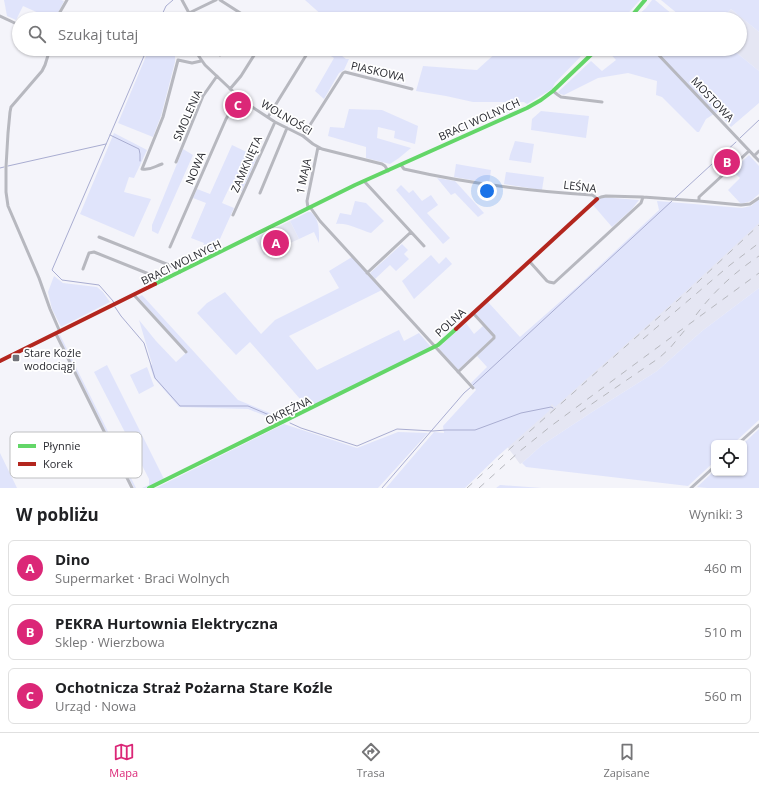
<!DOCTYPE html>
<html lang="pl">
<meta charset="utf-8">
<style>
body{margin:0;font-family:"Open Sans",sans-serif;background:#f2f2f2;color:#202124}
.controls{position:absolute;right:12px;bottom:12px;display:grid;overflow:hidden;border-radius:6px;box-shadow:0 1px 3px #0004}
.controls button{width:36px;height:36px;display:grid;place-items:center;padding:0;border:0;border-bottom:1px solid #e0e0e0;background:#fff;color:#202124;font:20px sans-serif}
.you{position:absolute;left:487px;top:191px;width:14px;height:14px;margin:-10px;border:3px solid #fff;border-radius:50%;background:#1a73e8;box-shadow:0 0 0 6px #1a73e833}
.badge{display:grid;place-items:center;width:26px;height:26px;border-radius:50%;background:#db2777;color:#fff;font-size:13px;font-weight:700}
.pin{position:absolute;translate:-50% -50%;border:2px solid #fff;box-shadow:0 1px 4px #0006}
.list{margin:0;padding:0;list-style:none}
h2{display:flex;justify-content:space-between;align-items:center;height:52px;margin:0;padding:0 16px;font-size:17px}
h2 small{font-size:13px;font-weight:400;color:#757577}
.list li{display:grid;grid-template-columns:26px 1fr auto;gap:12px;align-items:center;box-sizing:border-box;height:56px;margin:0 8px 8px;padding:0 8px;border:1px solid #e0e0e0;border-radius:6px}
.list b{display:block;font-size:15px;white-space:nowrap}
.list p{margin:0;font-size:13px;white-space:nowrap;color:#757577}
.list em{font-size:13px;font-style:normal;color:#757577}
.icon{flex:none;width:22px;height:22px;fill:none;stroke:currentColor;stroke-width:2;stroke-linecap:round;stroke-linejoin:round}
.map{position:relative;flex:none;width:759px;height:488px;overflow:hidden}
.search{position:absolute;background:#fff;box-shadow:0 1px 3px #0004;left:12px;right:12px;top:12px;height:44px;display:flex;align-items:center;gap:10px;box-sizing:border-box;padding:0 14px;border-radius:22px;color:#757577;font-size:15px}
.sheet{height:244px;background:#fff}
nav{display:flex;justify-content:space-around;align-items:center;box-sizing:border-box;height:56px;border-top:1px solid #e0e0e0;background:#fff;font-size:11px;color:#757577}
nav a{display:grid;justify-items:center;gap:2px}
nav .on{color:#db2777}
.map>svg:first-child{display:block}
.built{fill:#e5e6f3}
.green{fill:#e0e4fb}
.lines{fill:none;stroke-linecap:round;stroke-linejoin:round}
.stream{stroke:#a9add1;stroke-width:1}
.street{stroke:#b7b8bf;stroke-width:3}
.fast{stroke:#63d668;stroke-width:4}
.jam{stroke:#b3261e;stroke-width:4}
.rail{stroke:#b6b7bd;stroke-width:1;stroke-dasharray:7 7;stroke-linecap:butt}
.poi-dot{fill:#717278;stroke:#fff;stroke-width:1.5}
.labels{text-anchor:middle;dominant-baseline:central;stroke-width:3.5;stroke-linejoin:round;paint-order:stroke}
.street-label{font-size:11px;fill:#2b2c32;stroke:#fff}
.poi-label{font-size:11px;fill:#2b2c32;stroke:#fff;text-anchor:start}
.key{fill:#fff;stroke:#bfc0c2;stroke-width:1}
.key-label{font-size:11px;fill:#2b2c32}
</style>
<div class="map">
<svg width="759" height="488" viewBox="0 0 759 488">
<rect width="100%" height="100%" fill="#f4f4fa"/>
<path class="built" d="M731 9 759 32V71L732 49H740V19H722Z
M759 220V288L702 331 657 371 592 412 542 445 522 463 520 464 506 445 537 416Z
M290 221 299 239 264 255 255 238Z"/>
<path class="green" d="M4 0H61L64 1 58 13 52 19 23 6 16 20 7 16Z
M305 0H640L623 19H332L324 17Z
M652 0H655L678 19H636V17L646 8Z
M661 0H759V32L731 9 722 19H684Z
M149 49H175V62L161 116 153 137 118 123Z
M320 49H333L346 59H349L344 70 339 73 324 99 315 91 334 58Z
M499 49H588L555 83 552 89 527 104 524 102H473L446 96 416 91 423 66 477 70 499 50Z
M606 49H732L759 71V103L731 127 717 112 706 119 699 132H697L662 97 656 95 657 81 628 73 598 78 564 95 560 94 558 92 591 61 602 71 616 60Z
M349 109 382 110 418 126 415 144 394 138 395 131 378 127 377 138 411 148 399 158 390 164 366 158V147L328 136 330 127 344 128Z
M541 111 589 116 586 138 531 130 532 119Z
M114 133 147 150 134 178 129 177 124 192 151 199 134 237 80 214Z
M515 141 534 144 531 163 509 160C510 153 513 148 515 141Z
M232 145 257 157 242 191 230 186 222 203 234 208 215 250 197 260 204 243 191 238 206 203 193 198 197 189 210 194Z
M183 149 193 155 158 234 152 231V225Z
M749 155 759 166V194L751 201 741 204 728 190 740 178 732 171Z
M456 164 491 170 489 183 454 177Z
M506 172 544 177 542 190 504 184Z
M437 178 455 181 484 213 478 217 455 193 451 195Z
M401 185 409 193 413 190 422 201 431 195 438 205 427 213 450 238 443 244 396 190Z
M601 197 639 200 632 209 612 227 593 205Z
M759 199V223L686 291 555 407 552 404 551 405 549 411 498 456 465 488H386L434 432 444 433 443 426 476 390 471 383 487 367 477 356 495 338 475 313 488 302 520 337 578 286 659 210 657 201 742 208 751 206Z
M355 201 366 203 384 221 371 233C361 230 346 222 336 224L340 213 351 215Z
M308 212H311C320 220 319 231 319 243L314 232 299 239 290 221Z
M402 244 408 250 404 254 409 259 396 271 390 265 375 279 370 273Z
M431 255 439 264 446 257 452 264 414 299 402 281Z
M352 257 382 290 289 336 317 370 399 330 404 341 419 333 431 347 308 408 250 342 236 355 197 313 207 303 225 292 261 334 275 320 339 288 329 271Z
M54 276 63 283 97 287 103 292 110 302 61 327 52 309 48 292Z
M759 288V420L734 443H714V462L688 486 526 467 522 463 542 445 592 412 657 371 702 331Z
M142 295 238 400 285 419 281 422 248 409 179 407 154 378 150 366 152 364 139 320 156 341 176 362 187 352 138 297Z
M466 323 474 334 483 326 493 337 458 370 439 349V347Z
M58 335H60L136 488H134Z
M107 365 164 479 147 488H142L149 485V479L94 372Z
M147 367 154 386 139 394 130 375Z
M284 424 357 448 398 432 428 433 378 488H156Z
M759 429V488H707L697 487 714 471V473H744V443Z
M0 453 17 488H0Z
M500 485 542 488H496Z"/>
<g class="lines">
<path class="stream" d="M160 19 166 6 173 0
M110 135 139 149 140 154V161
M740 138 759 120
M8 166 106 144
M0 168 4 167
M675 198 736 142
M114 304 113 301 99 285 62 280 52 270 147 49
M115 307 121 316 144 343 155 378 180 406H248L281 420
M473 385 672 201
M290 423 301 428 357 446 397 429 433 431 446 430H475L521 413 551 407 553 408
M382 488 464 393 471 387"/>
<path class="street" d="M182 0 189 13 191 19
M220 0 245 16 243 19
M189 13 216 0
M0 16 19 25
M56 19 67 0
M50 49 45 65 42 71 11 107 10 112 8 133 6 167V192L8 206 39 278 50 309 60 332
M195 49 198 55 205 65 239 97 249 105 275 122 303 136 313 144 322 149 382 164 385 166 388 171
M653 49 759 161
M220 55 224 49
M230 89 241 76 258 49
M553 91 558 95 561 97 602 102
M268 117 310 49
M303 136 343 73 345 72 412 89
M754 156 759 151
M176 162 203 96 217 76
M162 164C155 166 150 171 142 169L163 117 178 60 192 63 201 61
M401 165 404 169C465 183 529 191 592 195L594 196 597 199 601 197 606 196 643 197 699 201 741 205 750 204 759 198
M364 181 424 246
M260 193 287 128
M699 201V197L749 151
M310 207 320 221 473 388
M308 208 307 201 318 147
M233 215 275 122
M99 237 174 267 178 269 180 272
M170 247 226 119 239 97
M530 262 547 281 549 282 554 283 641 203 643 197
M83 269 89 253 94 252 159 278 162 281
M367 273 411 232
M134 295 186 352
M56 334 132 488
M458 372 494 338V336L473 313
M739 443 759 425
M691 488 714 467"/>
<path class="fast" d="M629 19 645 0
M155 284 355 185 527 108 541 100 553 91 597 49
M149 488 438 345 456 329"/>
<path class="jam" d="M456 329 597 199
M0 361 155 284"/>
<path class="rail" d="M696 315C714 291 735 272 759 256
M643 339 730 265 759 243
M580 412 659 358 670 348 685 330
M467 488 512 447 686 293 759 225
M479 488 520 451 551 426 673 336 759 273"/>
</g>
<rect class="poi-dot" x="12" y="354" width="8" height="8" rx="2"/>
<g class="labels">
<g class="street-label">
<text transform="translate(378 71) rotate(13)">PIASKOWA</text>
<text transform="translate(713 99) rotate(47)">MOSTOWA</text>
<text transform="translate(187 115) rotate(-66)">SMOLENIA</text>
<text transform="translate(287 117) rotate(31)">WOLNOŚCI</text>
<text transform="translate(479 119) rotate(-24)">BRACI WOLNYCH</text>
<text transform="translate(246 164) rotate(-66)">ZAMKNIĘTA</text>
<text transform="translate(195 168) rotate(-67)">NOWA</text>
<text transform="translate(303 176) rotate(-78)">1 MAJA</text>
<text transform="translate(580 186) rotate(7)">LEŚNA</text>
<text transform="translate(181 262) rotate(-26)">BRACI WOLNYCH</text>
<text transform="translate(450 322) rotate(-42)">POLNA</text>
<text transform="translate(288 410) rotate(-26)">OKRĘŻNA</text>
</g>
<g class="poi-label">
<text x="24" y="352">Stare Koźle<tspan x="24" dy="13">wodociągi</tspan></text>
</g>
</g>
<rect x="10" y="432" width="132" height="46" rx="6" class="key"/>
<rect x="18" y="444" width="18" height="4" fill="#63d668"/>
<rect x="18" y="462" width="18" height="4" fill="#b3261e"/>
<g class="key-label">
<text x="43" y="450">Płynnie</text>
<text x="43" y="468">Korek</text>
</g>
</svg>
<div class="controls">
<button><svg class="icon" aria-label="locate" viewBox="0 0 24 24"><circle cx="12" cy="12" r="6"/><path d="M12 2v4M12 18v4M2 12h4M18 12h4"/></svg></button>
</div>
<div class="you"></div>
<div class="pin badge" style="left:276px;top:243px">A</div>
<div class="pin badge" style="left:727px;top:162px">B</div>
<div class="pin badge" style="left:238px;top:105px">C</div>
<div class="search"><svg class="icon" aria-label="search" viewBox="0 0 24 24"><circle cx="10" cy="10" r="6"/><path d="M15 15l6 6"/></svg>Szukaj tutaj</div>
</div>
<section class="sheet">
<h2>W pobliżu<small>Wyniki: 3</small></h2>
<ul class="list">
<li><span class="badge">A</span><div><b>Dino</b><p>Supermarket · Braci Wolnych</p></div><em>460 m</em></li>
<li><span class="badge">B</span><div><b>PEKRA Hurtownia Elektryczna</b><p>Sklep · Wierzbowa</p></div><em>510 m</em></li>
<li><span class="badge">C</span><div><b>Ochotnicza Straż Pożarna Stare Koźle</b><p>Urząd · Nowa</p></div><em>560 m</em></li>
</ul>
</section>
<nav>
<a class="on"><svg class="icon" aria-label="map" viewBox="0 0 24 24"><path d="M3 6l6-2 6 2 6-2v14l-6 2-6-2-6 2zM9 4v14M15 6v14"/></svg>Mapa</a>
<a><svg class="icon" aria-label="directions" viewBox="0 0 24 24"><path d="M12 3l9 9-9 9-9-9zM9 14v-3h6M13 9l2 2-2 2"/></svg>Trasa</a>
<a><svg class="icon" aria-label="saved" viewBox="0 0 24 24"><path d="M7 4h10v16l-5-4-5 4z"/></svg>Zapisane</a>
</nav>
